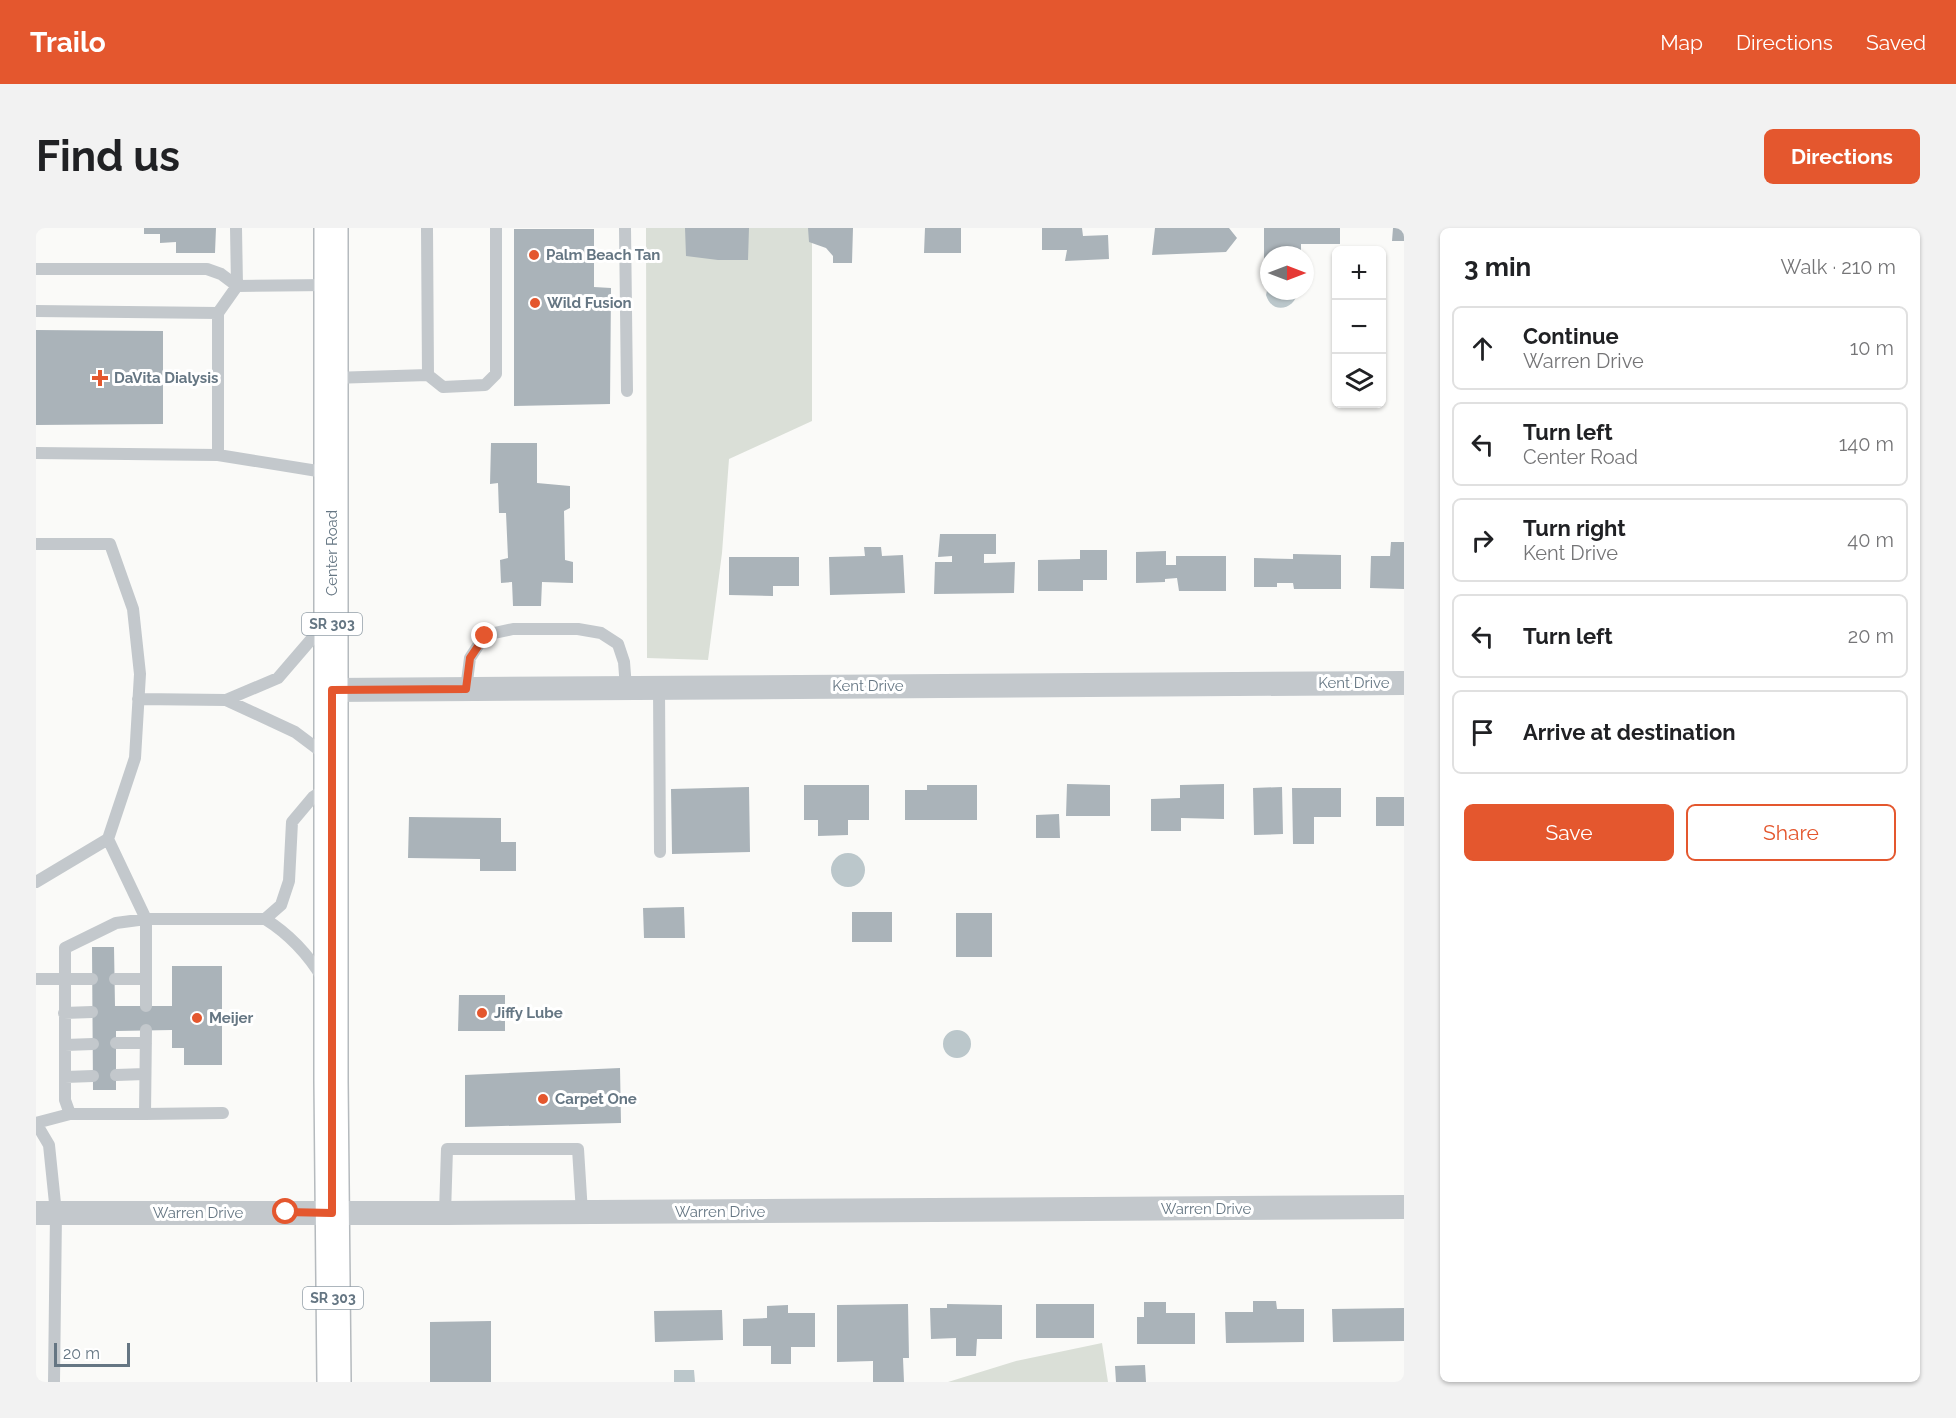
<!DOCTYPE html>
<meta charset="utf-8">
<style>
body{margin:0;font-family:Raleway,sans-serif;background:#f2f2f2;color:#202124}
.controls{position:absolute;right:18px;top:18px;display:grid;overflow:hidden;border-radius:9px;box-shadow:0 2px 4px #0004}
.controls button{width:54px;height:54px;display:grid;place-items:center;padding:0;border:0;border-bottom:2px solid #e0e0e0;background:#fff;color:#202124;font:30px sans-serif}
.compass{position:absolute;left:1224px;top:18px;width:54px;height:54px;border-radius:50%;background:#fff;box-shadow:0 2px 4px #0004;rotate:90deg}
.scale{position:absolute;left:18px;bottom:15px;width:76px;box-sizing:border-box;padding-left:6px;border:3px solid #657683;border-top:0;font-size:16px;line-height:21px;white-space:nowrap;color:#657683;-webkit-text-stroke:4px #fff;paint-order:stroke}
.stop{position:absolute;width:18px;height:18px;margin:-14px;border:4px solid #e4572e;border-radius:50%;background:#fff}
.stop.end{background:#e4572e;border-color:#fff;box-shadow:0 2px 6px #0008}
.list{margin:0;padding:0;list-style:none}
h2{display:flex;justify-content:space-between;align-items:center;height:78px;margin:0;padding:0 24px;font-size:26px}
h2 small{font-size:20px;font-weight:400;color:#757577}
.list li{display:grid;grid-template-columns:39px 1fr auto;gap:18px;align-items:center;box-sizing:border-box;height:84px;margin:0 12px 12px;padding:0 12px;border:2px solid #e0e0e0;border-radius:9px}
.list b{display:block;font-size:22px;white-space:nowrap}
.list p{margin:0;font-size:20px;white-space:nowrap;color:#757577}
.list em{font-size:20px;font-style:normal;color:#757577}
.actions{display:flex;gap:12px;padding:18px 24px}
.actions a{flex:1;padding:14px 0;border:2px solid #e4572e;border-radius:9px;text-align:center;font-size:21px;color:#e4572e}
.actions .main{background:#e4572e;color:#fff}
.icon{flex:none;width:33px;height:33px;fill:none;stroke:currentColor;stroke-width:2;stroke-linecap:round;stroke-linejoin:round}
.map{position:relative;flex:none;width:1368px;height:1154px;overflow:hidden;border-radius:9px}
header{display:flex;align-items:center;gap:36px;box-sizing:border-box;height:84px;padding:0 30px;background:#e4572e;color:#fff}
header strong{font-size:28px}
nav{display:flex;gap:33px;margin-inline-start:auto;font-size:21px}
.intro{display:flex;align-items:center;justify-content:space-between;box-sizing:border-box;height:144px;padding:0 36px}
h1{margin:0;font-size:42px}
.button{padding:15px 27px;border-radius:9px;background:#e4572e;color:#fff;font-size:21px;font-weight:700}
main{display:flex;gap:36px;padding:0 36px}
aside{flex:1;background:#fff;border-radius:9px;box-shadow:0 2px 4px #0004}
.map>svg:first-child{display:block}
.green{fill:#dadfd7}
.water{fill:#bbc7cb}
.building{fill:#aab3b9}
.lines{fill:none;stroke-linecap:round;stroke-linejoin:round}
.primary-casing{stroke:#b5babe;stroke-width:36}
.lane{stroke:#c3c8cc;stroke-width:12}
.street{stroke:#c3c8cc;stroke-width:24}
.primary{stroke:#fff;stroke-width:33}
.route{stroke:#e4572e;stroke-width:8}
.poi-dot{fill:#e4572e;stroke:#fff;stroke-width:2}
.labels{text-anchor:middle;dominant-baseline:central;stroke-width:6;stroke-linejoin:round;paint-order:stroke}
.shield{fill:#fff;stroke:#939fa8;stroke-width:1.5}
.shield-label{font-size:14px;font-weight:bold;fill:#657683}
.poi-label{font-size:15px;font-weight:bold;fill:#657683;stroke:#fff;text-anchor:start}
.street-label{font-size:15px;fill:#657683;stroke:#fff}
</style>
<header>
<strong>Trailo</strong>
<nav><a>Map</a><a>Directions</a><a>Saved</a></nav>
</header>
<div class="intro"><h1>Find us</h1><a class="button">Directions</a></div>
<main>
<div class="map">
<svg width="1368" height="1154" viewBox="0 0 1368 1154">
<rect width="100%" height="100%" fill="#fafaf8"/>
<path class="green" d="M610 0H776V193L693 231 686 325 672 432 611 430Z
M1066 1115 1072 1154H912L980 1133Z"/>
<path class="water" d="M1233 54V63H1262C1259 82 1236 87 1230 67Z
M795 642a17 17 0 1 1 34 0a17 17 0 1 1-34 0Z
M907 816a14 14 0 1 1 28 0a14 14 0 1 1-28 0Z
M638 1142H658L659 1154H638Z"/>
<path class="building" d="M108 0H180L179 25H140V14L124 15V6H108Z
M649 0H713L712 32H682L650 28Z
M772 0H817L816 35H797V28L790 20 773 14Z
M889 0H925V25H888Z
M1006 0H1046L1047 8 1072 7 1073 31 1029 33 1031 22H1006Z
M1119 0H1193L1201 10 1190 24 1116 27Z
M1228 0H1304V16H1265V27H1233V35H1228Z
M1357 0H1368V13H1356Z
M478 1H558V59L575 60 574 176 478 178Z
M0 102 127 103V196L0 197Z
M455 215H501V255L534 258V280L528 283 529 332 537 334V355L506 354 505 378H477L476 354 465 355 464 332 472 330 470 285H463L462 255 454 256Z
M904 306H960V326H948V335L979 334 978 365 898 366 899 334H916V328L902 329Z
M1355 314H1368V361L1334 360 1335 328H1354Z
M828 319H845L846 328 867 327 869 365 794 367 793 329 829 328Z
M1044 322H1071V352H1047V363H1002V332L1044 331Z
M1130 323V337H1140V328H1190V363H1143L1141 350 1129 351V354L1100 355V324Z
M1257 326 1305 327V361H1258L1257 355H1241V359H1218V330L1257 331Z
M693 329H763V358H737V368L693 367Z
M1031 556 1074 557V588H1030Z
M1188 556V591L1145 590V603H1115V571L1144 570V557Z
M768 557H833V592H812V607L782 608V592H768Z
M891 557H941V592H869V562H891Z
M713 559 714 624 636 626 635 561Z
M1246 559 1247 606 1218 607 1217 560Z
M1256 560H1305V589H1278V616H1257Z
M1340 569H1368V598H1340Z
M1023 586 1024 610H1000V587Z
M373 589 465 590V614H480V643H444V631L372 630Z
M648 679 649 710H608L607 680Z
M816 684H856V714H816Z
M920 685H956V729H920Z
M56 719H78L79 778H136V738H186V837H148V820H136V802L80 803V862H57Z
M423 767H469V803H422Z
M584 840 585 895 429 899V847Z
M1217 1073H1240L1241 1081H1268V1114L1190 1115 1189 1084H1217Z
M1108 1074H1130V1085H1159V1116H1101V1089H1108Z
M872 1076 873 1130H867L868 1154H837V1133L801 1134V1077Z
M911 1076 966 1077V1111H941L940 1128H920V1110L895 1111 894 1080H911Z
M1000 1076H1058V1110H1000Z
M752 1077V1085H779V1119H755V1136H735V1118H707V1091L731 1090V1078Z
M1368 1080V1113L1297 1114 1296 1081Z
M686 1082 687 1112 619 1114 618 1083Z
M455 1093V1154H394V1094Z
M1109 1137 1110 1154H1080L1079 1138Z"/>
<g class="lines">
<defs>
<path id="primary" d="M295 0V853L298 1154"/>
</defs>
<use href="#primary" class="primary-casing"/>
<path class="lane" d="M391 0 392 147
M589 0 591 163
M0 41H171L185 46 201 58 293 57
M0 83 182 85 201 58 200 0
M296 150 392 147 407 159 449 157 460 146V0
M0 225 182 227V85
M182 227 294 245
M0 316H74L97 381 104 446 99 530 72 611 0 654
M623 460 624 624
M430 461 434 430 449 407 477 401H542L565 405 582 416 588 434 590 460
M102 471 190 472 259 504 291 528
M190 472 242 450 279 407 284 393
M72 611 110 691V778
M229 691 245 677 253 653 256 594 277 569 291 560
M0 751H56
M79 751H110
M28 785 56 784
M110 802 109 886 187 885
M80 815H110
M29 817 57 816
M80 847 109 846
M29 849 57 848
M34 886 29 872V720L80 695 110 691H229C253 706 272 726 287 751
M0 895 13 917 20 985 18 1154
M0 895 34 886H109
M409 985 411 921H542L546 985"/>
<path class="street" d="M296 462 1368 455
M0 985H409L1368 979"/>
<use href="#primary" class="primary"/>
</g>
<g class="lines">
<path class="route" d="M250 984 296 985V462L430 461 434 430 449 408"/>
</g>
<g class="poi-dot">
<circle cx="498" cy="27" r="6"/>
<circle cx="499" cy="75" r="6"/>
<path d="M61 141h6v6h6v6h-6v6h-6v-6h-6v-6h6z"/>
<circle cx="446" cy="785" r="6"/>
<circle cx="161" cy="790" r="6"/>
<circle cx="507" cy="871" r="6"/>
</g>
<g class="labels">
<g class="shield">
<rect x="266" y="385" width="60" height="22" rx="4.5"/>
<rect x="267" y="1059" width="60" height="22" rx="4.5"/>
</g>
<g class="shield-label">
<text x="296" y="396">SR 303</text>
<text x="297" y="1070">SR 303</text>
</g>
<g class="poi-label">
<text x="510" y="27">Palm Beach Tan</text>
<text x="511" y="75">Wild Fusion</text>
<text x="78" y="150">DaVita Dialysis</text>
<text x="458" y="785">Jiffy Lube</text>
<text x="173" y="790">Meijer</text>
<text x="519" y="871">Carpet One</text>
</g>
<g class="street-label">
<text transform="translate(296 325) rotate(-90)">Center Road</text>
<text x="1318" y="455">Kent Drive</text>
<text x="832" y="458">Kent Drive</text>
<text x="1170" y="981">Warren Drive</text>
<text x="684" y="984">Warren Drive</text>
<text x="162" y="985">Warren Drive</text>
</g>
</g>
</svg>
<div class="controls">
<button>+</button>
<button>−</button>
<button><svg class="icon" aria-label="layers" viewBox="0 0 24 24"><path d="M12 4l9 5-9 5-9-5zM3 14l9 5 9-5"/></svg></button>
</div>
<svg class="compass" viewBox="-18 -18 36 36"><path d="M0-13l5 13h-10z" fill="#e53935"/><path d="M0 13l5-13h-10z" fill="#757577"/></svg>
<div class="scale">20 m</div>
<div class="stop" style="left:250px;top:984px"></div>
<div class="stop end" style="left:449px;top:408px"></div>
</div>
<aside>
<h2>3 min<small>Walk · 210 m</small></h2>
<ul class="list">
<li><svg class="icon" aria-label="ahead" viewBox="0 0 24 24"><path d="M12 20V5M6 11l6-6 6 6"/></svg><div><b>Continue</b><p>Warren Drive</p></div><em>10 m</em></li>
<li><svg class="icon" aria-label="left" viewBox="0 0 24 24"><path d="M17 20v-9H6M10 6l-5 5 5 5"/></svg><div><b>Turn left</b><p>Center Road</p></div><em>140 m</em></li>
<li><svg class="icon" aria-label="right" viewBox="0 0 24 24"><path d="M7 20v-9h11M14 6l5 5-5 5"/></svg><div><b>Turn right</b><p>Kent Drive</p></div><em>40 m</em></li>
<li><svg class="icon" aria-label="left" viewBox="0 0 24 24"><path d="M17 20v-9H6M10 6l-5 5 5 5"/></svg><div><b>Turn left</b></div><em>20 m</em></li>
<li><svg class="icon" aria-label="arrive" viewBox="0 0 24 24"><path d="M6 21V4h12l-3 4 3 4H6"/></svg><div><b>Arrive at destination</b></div></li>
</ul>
<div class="actions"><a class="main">Save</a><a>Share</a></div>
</aside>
</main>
